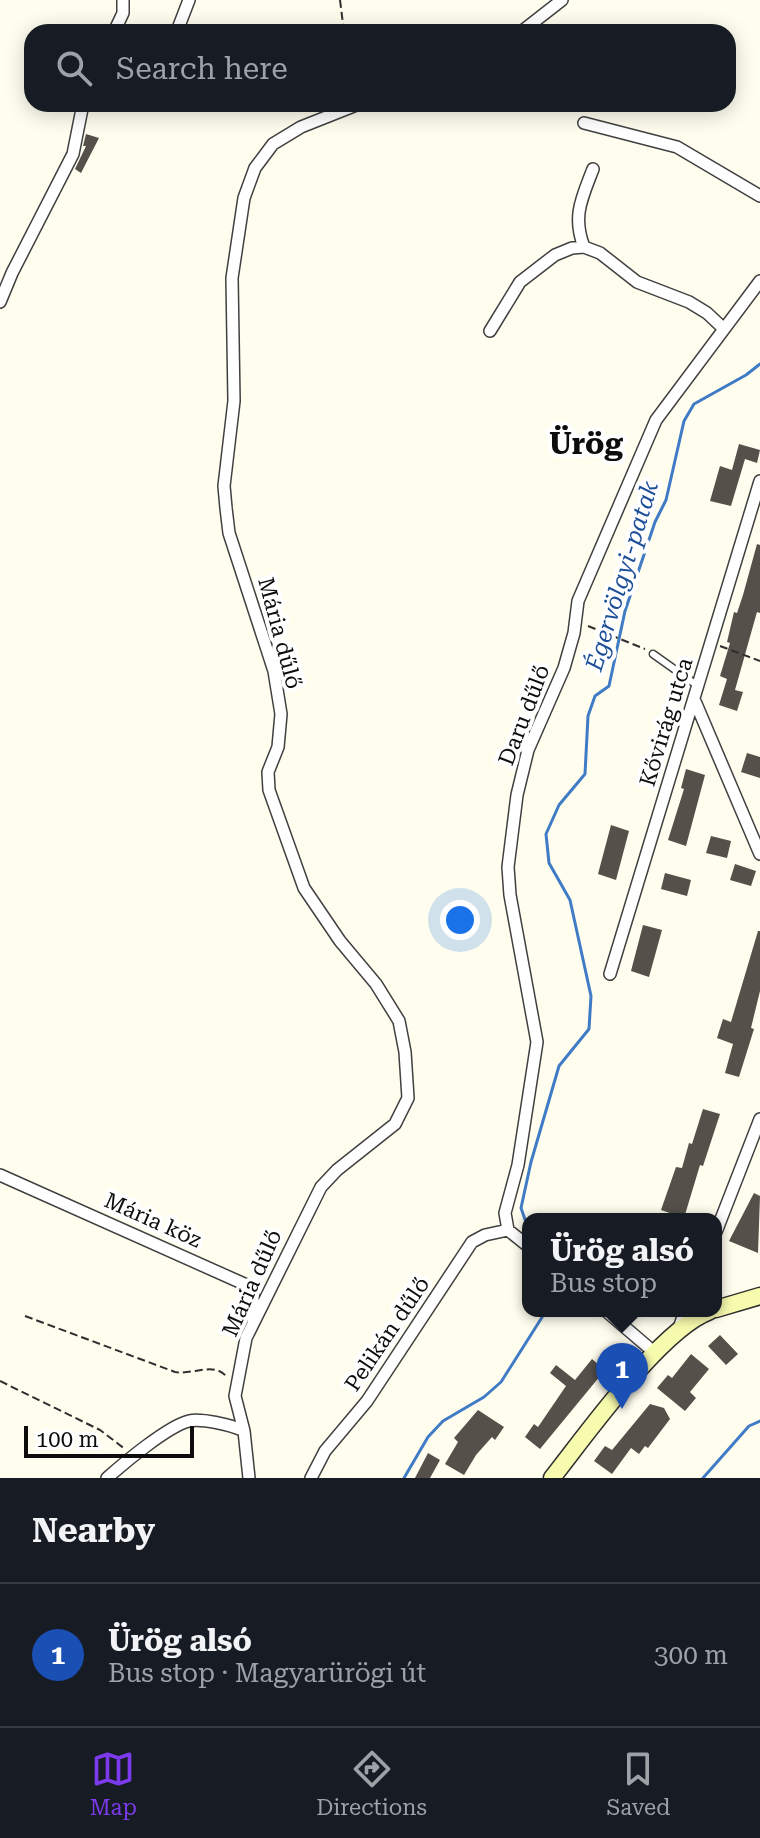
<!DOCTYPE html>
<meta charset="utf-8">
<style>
body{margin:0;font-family:"Roboto Serif",serif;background:#242831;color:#f1f3f6}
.scale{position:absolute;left:24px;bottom:20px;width:170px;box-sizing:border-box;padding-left:8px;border:4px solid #0d0d0d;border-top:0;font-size:22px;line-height:28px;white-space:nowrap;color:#0d0d0d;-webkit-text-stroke:6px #fff;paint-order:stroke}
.you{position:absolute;left:460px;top:920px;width:28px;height:28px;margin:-20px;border:6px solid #fff;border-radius:50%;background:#1a73e8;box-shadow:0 0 0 12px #1a73e833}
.badge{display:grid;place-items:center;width:52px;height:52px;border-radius:50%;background:#7c3aed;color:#fff;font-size:26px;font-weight:700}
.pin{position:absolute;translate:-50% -66px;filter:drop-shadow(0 2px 4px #0008)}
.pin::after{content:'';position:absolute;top:42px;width:28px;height:24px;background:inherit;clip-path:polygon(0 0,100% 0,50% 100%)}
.popup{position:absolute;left:522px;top:1213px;width:200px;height:104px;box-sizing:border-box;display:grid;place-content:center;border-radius:16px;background:#171b24;filter:drop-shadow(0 2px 6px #0005);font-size:26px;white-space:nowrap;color:#9ea1a6}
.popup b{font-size:30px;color:#f1f3f6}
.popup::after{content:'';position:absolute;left:50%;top:100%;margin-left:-16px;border:16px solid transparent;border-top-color:#171b24}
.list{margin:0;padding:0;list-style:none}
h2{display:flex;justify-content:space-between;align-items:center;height:104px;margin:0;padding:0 32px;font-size:34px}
h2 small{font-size:26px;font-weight:400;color:#9ea1a6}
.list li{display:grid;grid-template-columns:52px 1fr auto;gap:24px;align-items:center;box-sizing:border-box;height:144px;padding:0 32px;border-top:2px solid #363941}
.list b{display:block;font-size:30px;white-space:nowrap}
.list p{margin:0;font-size:26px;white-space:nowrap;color:#9ea1a6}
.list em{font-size:26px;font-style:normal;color:#9ea1a6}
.icon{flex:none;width:44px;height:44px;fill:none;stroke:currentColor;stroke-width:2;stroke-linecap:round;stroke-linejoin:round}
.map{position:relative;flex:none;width:760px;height:1478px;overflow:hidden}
.search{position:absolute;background:#171b24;box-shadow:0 4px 20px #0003;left:24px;right:24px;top:24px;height:88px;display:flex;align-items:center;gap:20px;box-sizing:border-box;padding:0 28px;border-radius:24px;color:#9ea1a6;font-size:30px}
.sheet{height:248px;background:#171b24}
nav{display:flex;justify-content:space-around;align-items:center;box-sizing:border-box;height:112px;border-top:2px solid #363941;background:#171b24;font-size:22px;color:#9ea1a6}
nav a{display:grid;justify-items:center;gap:4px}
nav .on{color:#7c3aed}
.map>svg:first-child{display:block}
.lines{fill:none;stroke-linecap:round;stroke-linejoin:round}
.stream{stroke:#407bc6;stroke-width:3}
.building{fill:#55504a}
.service-casing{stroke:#404040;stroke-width:9}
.minor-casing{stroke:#404040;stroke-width:14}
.secondary-casing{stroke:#2f2f2f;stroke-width:19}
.path{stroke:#2f2f2f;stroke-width:2;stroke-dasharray:8 4;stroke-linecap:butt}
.service{stroke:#fff;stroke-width:6}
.minor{stroke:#fff;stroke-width:11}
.secondary{stroke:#f7fbad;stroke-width:16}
.labels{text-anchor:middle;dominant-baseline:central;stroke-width:8;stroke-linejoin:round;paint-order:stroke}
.street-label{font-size:22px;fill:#0d0d0d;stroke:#fff}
.water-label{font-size:24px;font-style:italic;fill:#1d4f98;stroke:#fff}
.district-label{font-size:30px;font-weight:bold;fill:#0d0d0d;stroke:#fff}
</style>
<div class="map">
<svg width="760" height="1478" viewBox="0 0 760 1478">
<rect width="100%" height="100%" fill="#fefdee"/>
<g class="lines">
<path class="stream" d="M528 1228 521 1208 531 1162 559 1066 589 1029 591 996 570 900 549 863 546 834 559 805 585 774 588 716 595 696 609 686 625 611 655 522 666 500 684 421 694 404 746 375 760 364
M404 1478 428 1437 443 1421 484 1397 501 1382 546 1311
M703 1478 749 1426 760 1421"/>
</g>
<path class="building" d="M86 134 99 138 81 173 75 169 86 146H83Z
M739 444 760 450 757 463 745 459 731 506 710 501 720 466 732 470Z
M757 544 760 545V613L757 612 735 690 743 692 737 711 719 705 727 679 720 676 730 643 727 642 734 612 737 613 743 595Z
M747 753 760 757V778L741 772Z
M686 769 705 775 686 846 668 840 684 789 681 788Z
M611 825 629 831 616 880 598 874Z
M711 836 731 841 727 858 706 853Z
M735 864 756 871 751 886 730 880Z
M665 873 691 880 687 896 661 889Z
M643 925 662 930 649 977 631 971Z
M758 931H760V991L751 1028 754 1029 739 1077 725 1073 733 1044 717 1038 723 1019 731 1022Z
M703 1109 720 1114 703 1166 700 1165 684 1218 661 1210 676 1167 682 1168 689 1143 692 1144Z
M754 1193 760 1196 758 1253 729 1241Z
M720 1335 738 1354 726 1365 708 1346Z
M691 1354 709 1369 690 1392 696 1398 685 1411 657 1388 668 1375 672 1378Z
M592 1359 605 1370 540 1449 525 1437 534 1424 538 1427 566 1386 550 1373 556 1365 575 1380Z
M650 1404 664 1408 670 1419 648 1448 645 1446 639 1454 631 1448 612 1474 594 1461 605 1446 612 1450Z
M478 1410 504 1427 495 1440 492 1437 476 1455 464 1475 445 1464 458 1442 454 1438Z
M428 1453 440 1460 430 1478H415Z"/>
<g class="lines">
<defs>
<path id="service" d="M653 654 698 686"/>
<path id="minor" d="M179 26 189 0
M114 32 123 13V0
M521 32 562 0
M584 123 677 147 760 196
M584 247C572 216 582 198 593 169
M0 302 12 273 73 154 83 104
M490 331 520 282 555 255 572 248 584 247 600 253 637 282 689 302 707 313 724 329
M694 699 760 854
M610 974 760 481
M0 1175 251 1287 253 1291V1322
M716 1232 760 1119
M528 1246 508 1230 505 1213 518 1165 537 1042 510 895 508 867 517 795 528 750 564 668 574 633 578 601 656 420 760 281
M606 1311 655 1353
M679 1328 685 1311
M107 1478C124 1463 168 1426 189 1421 201 1418 232 1425 244 1431
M249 1478 244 1431 235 1396 246 1338 321 1187 337 1170 395 1124 408 1098 405 1052 399 1021 376 984 340 941 304 888 269 790 268 772 278 747 281 714 274 671 229 533 226 508 224 486 234 401 232 278 244 198 255 168 273 144 301 127 359 104
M311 1478 325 1451 367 1401 472 1242 485 1235 508 1230"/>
<path id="secondary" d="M716 1309 760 1296
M552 1478C586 1435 661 1329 710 1311"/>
</defs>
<use href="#service" class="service-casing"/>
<use href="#minor" class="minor-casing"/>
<use href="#secondary" class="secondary-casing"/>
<path class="path" d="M340 0 344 32
M588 626 645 649
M720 646 760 661
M25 1316 175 1372C192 1375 214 1362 226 1376
M0 1381 100 1430 125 1449"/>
<use href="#service" class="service"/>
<use href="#minor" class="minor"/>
<use href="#secondary" class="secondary"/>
</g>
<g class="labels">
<g class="street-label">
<text transform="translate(280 633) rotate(75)">Mária dűlő</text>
<text transform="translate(524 715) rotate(-69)">Daru dűlő</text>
<text transform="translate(666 722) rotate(-73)">Kővirág utca</text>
<text transform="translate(153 1220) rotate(24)">Mária köz</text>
<text transform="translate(252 1283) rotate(-66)">Mária dűlő</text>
<text transform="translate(387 1334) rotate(-56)">Pelikán dűlő</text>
</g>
<g class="water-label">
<text transform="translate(622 576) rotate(-73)">Égervölgyi-patak</text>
</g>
<g class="district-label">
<text x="586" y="443">Ürög</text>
</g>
</g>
</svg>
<div class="scale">100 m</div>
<div class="you"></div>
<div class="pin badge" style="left:622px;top:1409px;background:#1a4fb4">1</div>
<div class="popup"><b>Ürög alsó</b>Bus stop</div>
<div class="search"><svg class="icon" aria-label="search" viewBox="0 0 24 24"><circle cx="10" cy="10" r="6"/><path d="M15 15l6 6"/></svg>Search here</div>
</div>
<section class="sheet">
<h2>Nearby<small></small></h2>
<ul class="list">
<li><span class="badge" style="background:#1a4fb4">1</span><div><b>Ürög alsó</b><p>Bus stop · Magyarürögi út</p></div><em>300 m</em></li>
</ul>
</section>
<nav>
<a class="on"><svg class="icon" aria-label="map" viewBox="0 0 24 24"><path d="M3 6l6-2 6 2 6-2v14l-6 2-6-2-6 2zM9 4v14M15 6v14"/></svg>Map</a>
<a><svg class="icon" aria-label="directions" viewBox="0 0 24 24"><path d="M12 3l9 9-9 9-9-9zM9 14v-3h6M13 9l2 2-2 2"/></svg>Directions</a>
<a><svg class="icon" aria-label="saved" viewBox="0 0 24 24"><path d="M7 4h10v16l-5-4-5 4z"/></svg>Saved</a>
</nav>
